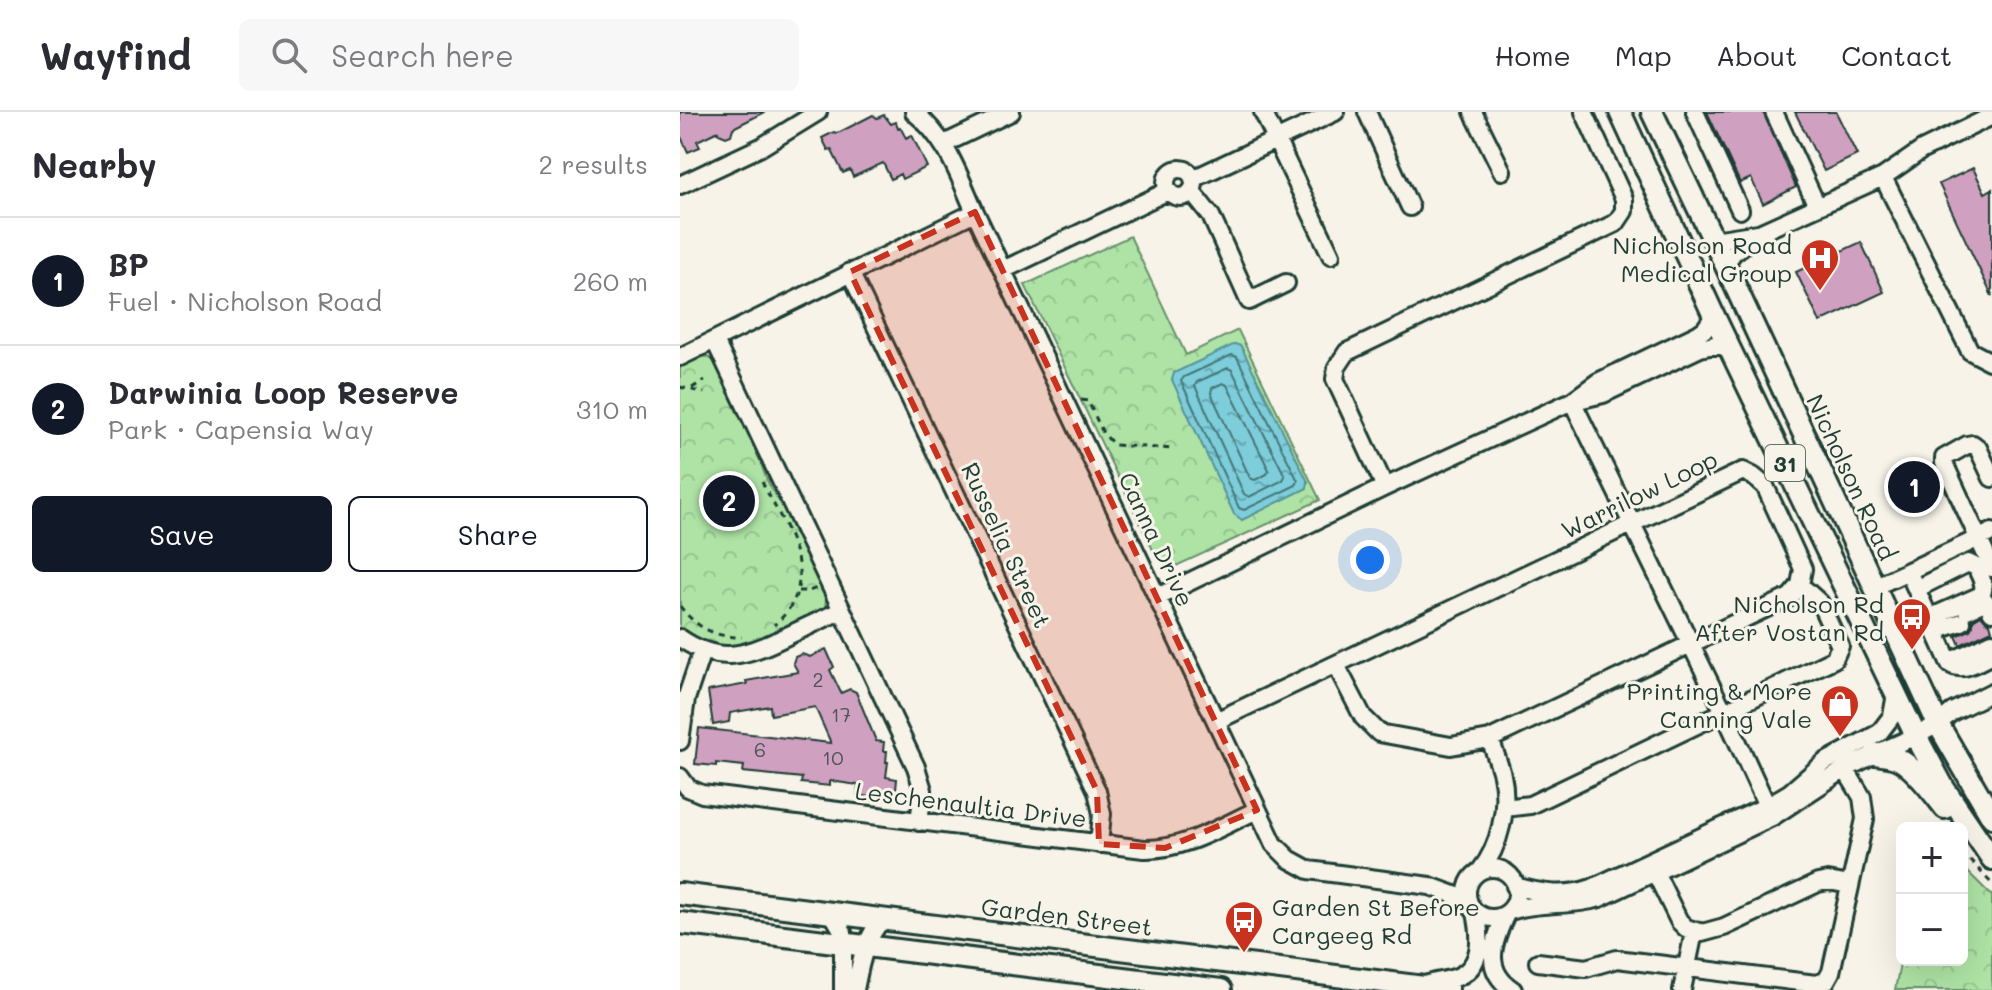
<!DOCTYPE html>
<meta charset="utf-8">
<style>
body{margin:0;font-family:Mali,sans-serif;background:#f7f7f7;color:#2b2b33}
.controls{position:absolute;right:24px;bottom:24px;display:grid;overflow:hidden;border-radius:12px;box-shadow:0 8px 32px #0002}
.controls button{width:72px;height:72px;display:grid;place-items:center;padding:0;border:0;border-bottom:2px solid #e1e1e2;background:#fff;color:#2b2b33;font:40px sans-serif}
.you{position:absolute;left:690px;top:448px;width:28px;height:28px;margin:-20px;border:6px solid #fff;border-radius:50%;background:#1a73e8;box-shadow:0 0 0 12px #1a73e833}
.badge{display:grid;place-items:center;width:52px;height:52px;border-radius:50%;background:#111827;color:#fff;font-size:26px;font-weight:700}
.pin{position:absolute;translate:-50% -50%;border:4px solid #fff;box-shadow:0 2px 8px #0006}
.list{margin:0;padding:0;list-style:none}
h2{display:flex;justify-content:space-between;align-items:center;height:104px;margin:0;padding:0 32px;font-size:34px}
h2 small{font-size:26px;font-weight:400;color:#7c7c81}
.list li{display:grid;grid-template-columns:52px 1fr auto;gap:24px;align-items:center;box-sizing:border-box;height:128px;padding:0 32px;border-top:2px solid #e1e1e2}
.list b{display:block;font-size:30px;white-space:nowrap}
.list p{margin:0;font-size:26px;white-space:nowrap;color:#7c7c81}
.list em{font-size:26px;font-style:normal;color:#7c7c81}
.actions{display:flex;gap:16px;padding:24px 32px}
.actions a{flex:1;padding:18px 0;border:2px solid #111827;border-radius:12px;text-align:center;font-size:28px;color:#111827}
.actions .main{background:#111827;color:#fff}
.icon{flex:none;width:44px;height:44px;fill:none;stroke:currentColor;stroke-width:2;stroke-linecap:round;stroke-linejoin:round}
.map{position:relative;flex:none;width:1312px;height:878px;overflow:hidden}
header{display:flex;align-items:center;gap:48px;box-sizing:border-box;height:112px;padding:0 40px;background:#fff;border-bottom:2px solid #e1e1e2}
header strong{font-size:38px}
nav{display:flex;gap:44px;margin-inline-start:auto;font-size:28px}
.search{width:560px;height:72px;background:#f7f7f7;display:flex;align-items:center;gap:20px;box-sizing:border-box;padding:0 28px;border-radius:12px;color:#7c7c81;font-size:30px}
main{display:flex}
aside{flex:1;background:#fff}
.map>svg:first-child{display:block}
.park{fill:url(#park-crowns);stroke:#66906c;stroke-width:2}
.water{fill:url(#water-ripples);stroke:#589398;stroke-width:2}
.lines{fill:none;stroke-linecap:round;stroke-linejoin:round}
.shore{stroke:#457777;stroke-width:2}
.building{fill:#d0a0c0;stroke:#1f3d34;stroke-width:2}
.minor-casing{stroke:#1f3d34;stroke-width:22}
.major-casing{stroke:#1f3d34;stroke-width:26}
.path{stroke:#1f3d34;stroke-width:3;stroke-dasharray:6 6;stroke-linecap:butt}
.minor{stroke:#f7f3e8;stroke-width:16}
.major{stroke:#f7f3e8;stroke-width:20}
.marked{fill:#c8321e;fill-opacity:0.2;stroke:#c8321e;stroke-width:6;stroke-dasharray:16 10;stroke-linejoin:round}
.labels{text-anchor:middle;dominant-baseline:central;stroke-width:6;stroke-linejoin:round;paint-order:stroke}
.number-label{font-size:20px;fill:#4b5657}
.shield{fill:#f7f3e8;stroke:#60746a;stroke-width:2}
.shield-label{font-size:22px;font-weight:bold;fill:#1f3d34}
.poi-label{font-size:24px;fill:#1f3d34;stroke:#f7f3e8;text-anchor:end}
.street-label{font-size:24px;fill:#1f3d34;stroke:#f7f3e8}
</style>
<header>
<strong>Wayfind</strong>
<div class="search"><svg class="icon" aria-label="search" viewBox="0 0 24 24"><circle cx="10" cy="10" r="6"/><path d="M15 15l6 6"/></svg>Search here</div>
<nav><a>Home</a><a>Map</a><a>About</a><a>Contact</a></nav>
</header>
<main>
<aside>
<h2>Nearby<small>2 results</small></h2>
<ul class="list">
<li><span class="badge">1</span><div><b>BP</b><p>Fuel · Nicholson Road</p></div><em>260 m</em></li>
<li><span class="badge">2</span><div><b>Darwinia Loop Reserve</b><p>Park · Capensia Way</p></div><em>310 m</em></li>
</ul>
<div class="actions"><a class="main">Save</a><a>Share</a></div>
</aside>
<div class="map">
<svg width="1312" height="878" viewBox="0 0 1312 878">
<defs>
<pattern id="park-crowns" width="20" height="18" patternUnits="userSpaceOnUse" patternTransform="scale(2)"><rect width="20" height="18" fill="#aee3a5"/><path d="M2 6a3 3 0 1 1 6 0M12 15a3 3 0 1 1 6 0" fill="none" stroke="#95c48f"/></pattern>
<pattern id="water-ripples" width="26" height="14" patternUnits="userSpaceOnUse" patternTransform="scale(2)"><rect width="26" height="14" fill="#7ecddb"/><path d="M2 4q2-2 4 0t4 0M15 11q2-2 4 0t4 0" fill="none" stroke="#67a8b2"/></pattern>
</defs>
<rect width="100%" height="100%" fill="#f7f3e8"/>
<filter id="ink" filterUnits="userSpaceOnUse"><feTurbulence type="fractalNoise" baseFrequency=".0125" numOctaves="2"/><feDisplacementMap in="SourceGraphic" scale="16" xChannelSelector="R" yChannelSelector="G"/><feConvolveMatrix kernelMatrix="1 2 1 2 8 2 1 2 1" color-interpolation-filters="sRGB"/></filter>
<g filter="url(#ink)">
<path class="park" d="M450 124 506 243 558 218 640 388 496 454 476 444 345 173Z
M18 244 28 245 38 252 79 338C79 355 93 384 105 396L147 483 145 494 141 500 66 535H33L0 519V253Z
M1282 754 1312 784V878H1215L1222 841V848H1282Z"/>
<path class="water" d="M555 232 561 234 628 370 627 376 562 408 554 402 492 268 494 261Z"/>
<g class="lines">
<path class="shore" d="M552 243 557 245 618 369 616 373 564 398 559 396 501 269 504 265Z
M548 256 552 258 605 364 603 368 569 385 564 382 515 274 517 270Z
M543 271 547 273 589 358 587 362 575 368 570 366 531 281 532 276Z"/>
</g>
<path class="building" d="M0 0H85L53 16 51 23 46 25 39 22 38 19 17 29 20 35 8 40 0 23Z
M1027 0H1083L1116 75 1083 92 1071 66 1060 71Z
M1115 0H1156L1177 43 1144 59Z
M193 3 197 6 204 3 211 12 216 10 218 16 220 15 226 26 232 23 247 55 222 67 220 62 211 67 203 51 173 65 170 58 163 61 151 37 148 38 142 26 154 20 155 21 160 20Z
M1293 56 1305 81 1312 77V184L1259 72Z
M1181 130 1204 180 1140 210 1116 160Z
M1301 503 1306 509 1310 511 1312 518 1280 533 1276 524 1290 518 1293 513V508Z
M146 537 154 555 150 558 161 581 170 577 176 580 196 629 204 630 203 639H207L206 650H208L206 665 217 667 216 678 212 677 210 688 177 683 178 673 150 669V674L131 672 121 671 122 666 63 660 64 654 36 651V654L15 652 19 616 151 631 135 595 91 603 90 594 50 601 49 610 33 613 28 579 67 572 66 569 118 560 113 551 115 545 122 542 130 545Z"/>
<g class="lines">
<defs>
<path id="minor" d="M234 0C268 28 278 62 295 100L594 732 609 747 629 758 750 774 788 788
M583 0 651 143
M687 0 730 95
M793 0 822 59
M1015 0 1060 98
M1094 0 1137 94
M264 32 331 0
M486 71a14 14 0 1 1 28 0a14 14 0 1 1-28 0Z
M1203 65 1290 239 1309 249 1312 248
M513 67 655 0
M0 73 81 35 138 0
M511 79 531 104 569 189 606 171
M1034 128 1078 121
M1045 152 1053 141 1079 121 1203 65 1242 38 1312 4
M323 158 488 79
M170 160 417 679 422 702 419 732
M35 229 236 655 243 678 239 710
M0 245 295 100
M898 288 923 282 1020 236 1034 233 1050 236
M892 289 1044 600 1087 694
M1312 366 1298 336 1293 332 1287 333 1264 346V351L1312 456
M705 375 655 267 657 255 667 240 936 111 944 99V87L904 0
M1228 459 1270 552C1283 561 1299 549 1312 543
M1194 475 1312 420
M1236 477 1288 451 1296 455C1300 464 1307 474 1301 483L1249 506
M478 485 705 375 892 289 918 270 1018 222 1025 217 1034 204
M1287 498 1302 491H1307L1312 500
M1255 519 1282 510
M0 526C39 553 66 544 105 525 124 516 143 507 162 498
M1269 550 1312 530
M536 609 1063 359 1073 364 1085 374 1123 457 1120 473 1110 485 810 627 771 634 699 621 683 605 656 553
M0 629 6 587 22 539
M0 665 8 676 22 682 464 737C504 738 542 714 577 698
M824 696 850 693 1154 547 1160 534 1140 491 1120 473
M787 781a25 25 0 1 1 50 0a25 25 0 1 1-50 0Z
M800 759C820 735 829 694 822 663 819 651 814 639 810 627
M975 760 999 809 1006 816 1022 821 1044 815 1138 771 1148 769 1170 773
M835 774C862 782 886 785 912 776L1087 694 1109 681 1145 650 1199 621 1212 604 1216 582
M830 799C859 789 890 795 920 786L1092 705 1165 657 1195 642 1236 624 1258 612 1272 600 1312 580
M152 801 163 820V878
M826 802C813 830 802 858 833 878
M858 850 906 856 937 847 1136 872 1146 869 1151 860 1185 707 1182 685 1165 657
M745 873C756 869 767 869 777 865 804 854 801 823 796 801
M175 878C180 852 184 827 203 807
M1002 878 1014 820"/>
<path id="major" d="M940 0 1034 204 1236 624 1264 676 1312 747
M972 0 1045 152 1258 612 1312 705
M1195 642C1203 643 1213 644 1220 648 1236 657 1254 682 1265 696
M0 782 768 878
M0 811 541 878"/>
</defs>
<use href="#minor" class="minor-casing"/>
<use href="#major" class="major-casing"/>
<path class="path" d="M0 275 24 281
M12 276 25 268
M401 288 408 289 423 321 434 333 493 337
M82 370C105 416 146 469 94 513
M118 479H129L137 476
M0 494C15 515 36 526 62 525
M1282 739 1312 772"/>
<use href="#minor" class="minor"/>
<use href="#major" class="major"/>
</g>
</g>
<path class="marked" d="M295 100 577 698 485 736 419 732 417 679 170 160Z"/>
<defs>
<symbol id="hospital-pin" viewBox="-11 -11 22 30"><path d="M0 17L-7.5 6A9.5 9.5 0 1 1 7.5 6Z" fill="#c8321e" stroke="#f7f3e8"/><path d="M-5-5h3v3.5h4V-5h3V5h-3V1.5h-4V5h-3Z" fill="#fff"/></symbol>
<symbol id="bus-pin" viewBox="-11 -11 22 30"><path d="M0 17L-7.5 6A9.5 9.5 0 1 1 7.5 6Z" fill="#c8321e" stroke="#f7f3e8"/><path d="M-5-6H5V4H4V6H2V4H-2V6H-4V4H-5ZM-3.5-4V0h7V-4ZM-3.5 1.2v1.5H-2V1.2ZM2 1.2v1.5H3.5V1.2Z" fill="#fff"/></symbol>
<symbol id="shop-pin" viewBox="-11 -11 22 30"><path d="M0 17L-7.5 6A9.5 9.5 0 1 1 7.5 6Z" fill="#c8321e" stroke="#f7f3e8"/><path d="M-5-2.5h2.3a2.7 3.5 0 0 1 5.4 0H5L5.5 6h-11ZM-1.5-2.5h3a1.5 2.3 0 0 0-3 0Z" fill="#fff"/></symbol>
</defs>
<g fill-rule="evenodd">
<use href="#hospital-pin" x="1118" y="124" width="44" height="60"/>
<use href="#bus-pin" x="1210" y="483" width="44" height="60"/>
<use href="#shop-pin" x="1138" y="570" width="44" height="60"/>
<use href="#bus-pin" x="542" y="786" width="44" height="60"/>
</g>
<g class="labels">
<g class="number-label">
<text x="138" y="567">2</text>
<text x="161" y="602">17</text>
<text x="80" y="637">6</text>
<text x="153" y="645">10</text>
</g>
<rect class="shield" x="1085" y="333" width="40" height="36" rx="6"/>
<g class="shield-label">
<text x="1105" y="351">31</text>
</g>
<g class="poi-label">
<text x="1112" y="132">Nicholson Road<tspan x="1112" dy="28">Medical Group</tspan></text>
<text x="1204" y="491">Nicholson Rd<tspan x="1204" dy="28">After Vostan Rd</tspan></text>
<text x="1132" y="578">Printing &amp; More<tspan x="1132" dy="28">Canning Vale</tspan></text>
<text x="592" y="794" text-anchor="start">Garden St Before<tspan x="592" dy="28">Cargeeg Rd</tspan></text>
</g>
<g class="street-label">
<text transform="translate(1172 365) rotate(65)">Nicholson Road</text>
<text transform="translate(959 382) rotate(-26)">Warrilow Loop</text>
<text transform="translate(477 427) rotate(65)">Canna Drive</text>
<text transform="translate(327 433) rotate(65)">Russelia Street</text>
<text transform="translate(291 692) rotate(7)">Leschenaultia Drive</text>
<text transform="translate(387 804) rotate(7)">Garden Street</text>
</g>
</g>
</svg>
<div class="controls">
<button>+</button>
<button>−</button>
</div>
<div class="you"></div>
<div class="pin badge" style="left:1234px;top:375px">1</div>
<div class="pin badge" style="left:49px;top:389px">2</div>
</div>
</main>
